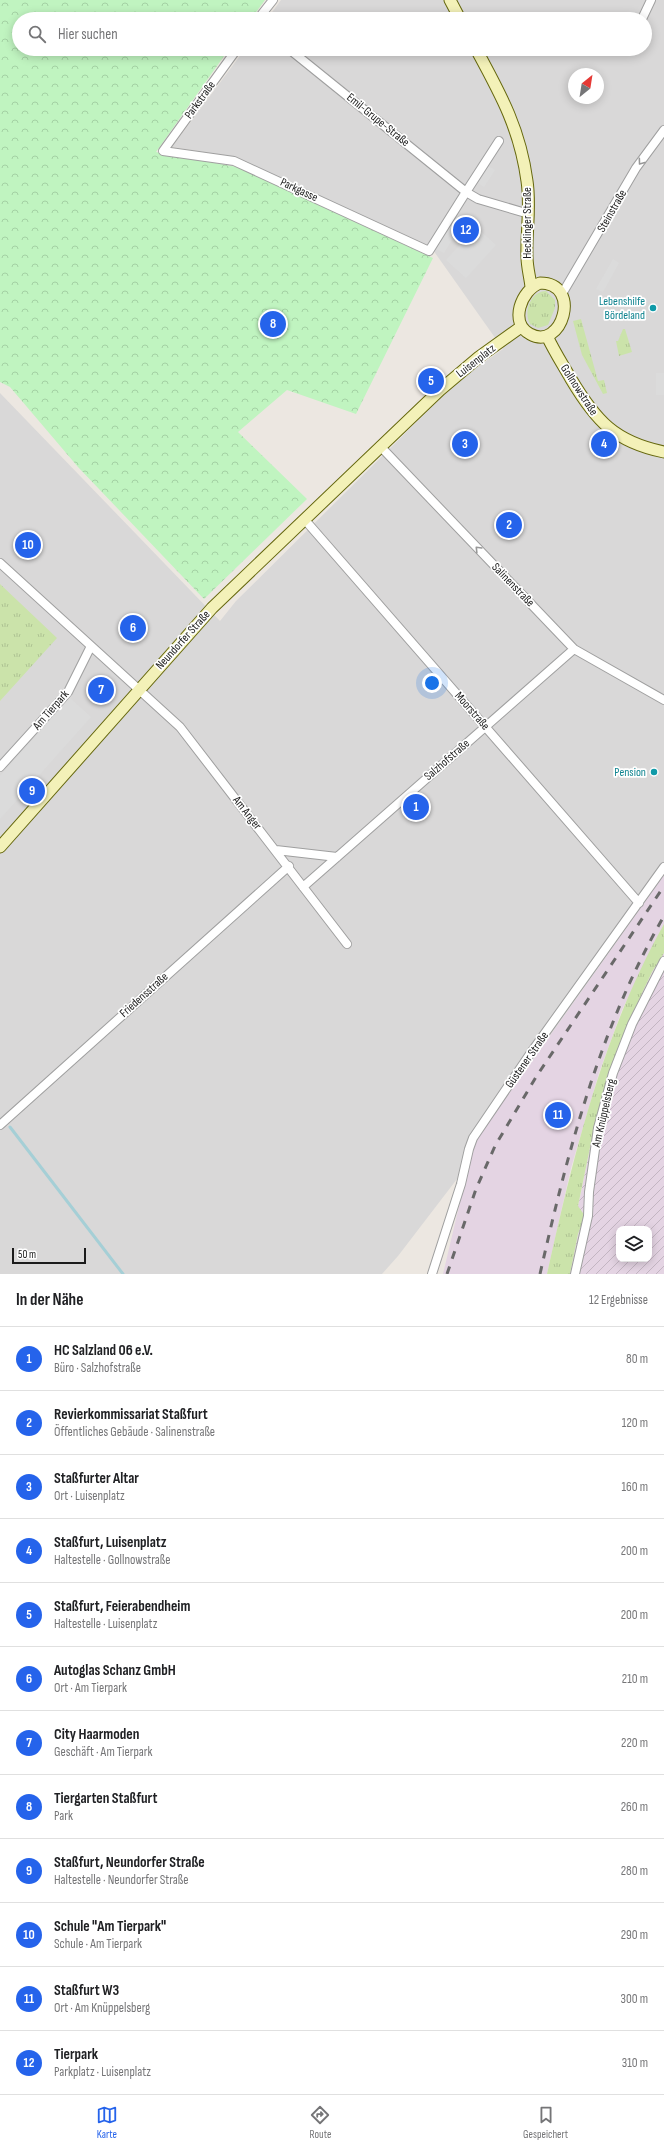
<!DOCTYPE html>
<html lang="de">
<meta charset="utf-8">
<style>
body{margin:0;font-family:"Sofia Sans Condensed",sans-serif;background:#f2f2f2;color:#202124}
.controls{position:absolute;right:12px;bottom:12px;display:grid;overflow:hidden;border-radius:8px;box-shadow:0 2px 10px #0003}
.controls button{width:36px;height:36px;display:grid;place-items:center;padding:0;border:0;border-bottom:1px solid #e0e0e0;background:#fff;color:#202124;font:20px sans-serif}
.compass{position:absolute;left:568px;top:68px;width:36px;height:36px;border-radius:50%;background:#fff;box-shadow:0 2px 10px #0003;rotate:30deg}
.scale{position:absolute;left:12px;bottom:10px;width:74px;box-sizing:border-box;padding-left:4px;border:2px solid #1b1b1b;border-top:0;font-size:11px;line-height:14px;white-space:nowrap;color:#1b1b1b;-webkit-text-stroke:3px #fff;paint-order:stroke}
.you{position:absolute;left:432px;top:683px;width:14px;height:14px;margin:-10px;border:3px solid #fff;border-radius:50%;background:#1a73e8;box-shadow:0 0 0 6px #1a73e833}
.badge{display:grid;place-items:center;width:26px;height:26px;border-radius:50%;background:#2563eb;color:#fff;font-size:13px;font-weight:700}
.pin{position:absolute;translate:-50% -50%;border:2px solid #fff;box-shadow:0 1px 4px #0006}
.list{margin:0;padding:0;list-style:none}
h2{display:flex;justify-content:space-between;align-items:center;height:52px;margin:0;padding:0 16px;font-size:17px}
h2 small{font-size:13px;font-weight:400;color:#757577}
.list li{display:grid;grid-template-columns:26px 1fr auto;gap:12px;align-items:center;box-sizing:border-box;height:64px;padding:0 16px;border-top:1px solid #e0e0e0}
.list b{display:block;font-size:15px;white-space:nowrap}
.list p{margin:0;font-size:13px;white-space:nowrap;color:#757577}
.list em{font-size:13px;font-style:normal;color:#757577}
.icon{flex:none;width:22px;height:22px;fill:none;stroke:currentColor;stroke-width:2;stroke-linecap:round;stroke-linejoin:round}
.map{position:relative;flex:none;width:664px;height:1274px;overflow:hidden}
.search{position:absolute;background:#fff;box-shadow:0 2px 10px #0003;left:12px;right:12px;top:12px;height:44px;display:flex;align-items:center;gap:10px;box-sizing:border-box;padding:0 14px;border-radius:22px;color:#757577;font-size:15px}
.sheet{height:820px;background:#fff}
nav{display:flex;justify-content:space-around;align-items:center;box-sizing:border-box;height:56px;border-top:1px solid #e0e0e0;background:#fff;font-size:11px;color:#757577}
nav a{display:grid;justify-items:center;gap:2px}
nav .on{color:#2563eb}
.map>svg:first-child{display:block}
.residential{fill:#d9d8d8;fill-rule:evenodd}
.industrial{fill:url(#industrial-furrows);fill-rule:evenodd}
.railway{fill:#e4d4e3}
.grass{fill:url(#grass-tufts)}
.park{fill:url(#park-crowns)}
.parking{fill:#dbdbdb}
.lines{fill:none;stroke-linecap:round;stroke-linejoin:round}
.stream{stroke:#a5cfd6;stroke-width:3}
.street-casing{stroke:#9f9f9f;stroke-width:10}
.secondary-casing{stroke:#65670d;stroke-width:13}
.street{stroke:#fff;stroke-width:8}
.secondary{stroke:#f3f1b8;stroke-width:11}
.rail{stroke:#696969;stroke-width:3;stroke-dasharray:8 8;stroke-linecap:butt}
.oneway{stroke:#989898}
.culture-dot{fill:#0f9aa8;stroke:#fff;stroke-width:1.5}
.labels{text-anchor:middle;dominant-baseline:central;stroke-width:3.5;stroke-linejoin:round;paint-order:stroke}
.street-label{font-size:12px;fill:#1b1b1b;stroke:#fff}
.culture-label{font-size:12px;fill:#0d838f;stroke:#fff;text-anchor:end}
</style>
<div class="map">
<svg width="664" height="1274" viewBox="0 0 664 1274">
<defs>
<pattern id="industrial-furrows" width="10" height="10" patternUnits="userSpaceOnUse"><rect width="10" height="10" fill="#e4d4e3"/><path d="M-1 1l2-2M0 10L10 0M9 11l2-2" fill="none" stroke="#c3b5c2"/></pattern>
<pattern id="grass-tufts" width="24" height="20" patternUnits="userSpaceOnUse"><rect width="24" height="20" fill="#cbe3aa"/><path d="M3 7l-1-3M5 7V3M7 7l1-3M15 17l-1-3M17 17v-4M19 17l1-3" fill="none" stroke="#aec292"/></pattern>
<pattern id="park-crowns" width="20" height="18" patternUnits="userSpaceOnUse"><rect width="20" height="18" fill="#c0f4c0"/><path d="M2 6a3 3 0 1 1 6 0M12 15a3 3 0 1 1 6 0" fill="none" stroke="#a4d1a4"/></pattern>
</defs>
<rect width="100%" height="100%" fill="#ece7e1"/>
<path class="residential" d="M281 0H664V875L474 1143 457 1179 398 1256 382 1274H0V393L220 621 236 601 458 381 503 349 433 250 236 157 172 147 245 49H645V19H267ZM574 74H598V98H574Z"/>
<path class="industrial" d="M664 953V1274H570L578 1234 585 1216 578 1207 594 1128 608 1074 628 1023 652 972ZM619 1229H649V1259H619Z"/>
<path class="railway" d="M664 875V924L622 1010 599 1073 571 1168 547 1274H443L474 1143Z"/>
<path class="grass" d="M546 291 555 300V308L548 325 538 328 530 324C523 312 531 291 546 291Z
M581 319 598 381 604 380 607 393 603 394 582 355 573 321Z
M623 329H625L632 352 619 356 616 341H618Z
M0 584 57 638 0 701Z
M664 924V953L652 972 628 1023 608 1074 594 1128 578 1206 585 1216 578 1234 570 1274H547C574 1153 603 1033 664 924Z"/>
<path class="park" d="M0 0H265L251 19H19V49H229L156 152 237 167 433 258 356 414 287 390 238 432 307 499 204 599 78 467 10 387 0 382Z"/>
<path class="parking" d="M488 166 495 170 484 187 477 182Z
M458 214 465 219 444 253 436 249Z
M476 227 496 245 466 278 446 260Z
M613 259 619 263 603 292 596 289Z
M656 373H664V395H656Z
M70 698 91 717 0 819V776Z"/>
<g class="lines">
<path class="stream" d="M10 1127 123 1274"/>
<defs>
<path id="street" d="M258 19 273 0
M642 19 651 0
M237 49 163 151 234 161 429 251 466 192 478 199 529 214
M289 49 466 192 499 141
M562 294 636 168 664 130
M380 446 574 649 664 700
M305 520 639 903
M0 563 180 727 347 944
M0 767 68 692 91 646
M276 850 337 857
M303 887 574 649
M0 1125 289 866
M432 1274 461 1184 469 1149 473 1138 530 1054 664 867
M575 1274 588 1216 589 1192 598 1128 613 1073 632 1024 664 961"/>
<path id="secondary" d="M450 0 460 19
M476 49C501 95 520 129 527 181 531 207 526 232 527 257 527 267 530 277 531 287
M540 283C583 283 562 352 530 334 509 323 521 290 540 283Z
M547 336C554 351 563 365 571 379 596 421 615 442 664 452
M0 847 212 608 440 390 479 357 521 327"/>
</defs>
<use href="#street" class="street-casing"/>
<use href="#secondary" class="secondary-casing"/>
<use href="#street" class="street"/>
<use href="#secondary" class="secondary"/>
<path class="rail" d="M447 1274 476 1189 495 1146 536 1077 664 886
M540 1274C568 1150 600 1027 664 916"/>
</g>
<defs><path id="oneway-chevron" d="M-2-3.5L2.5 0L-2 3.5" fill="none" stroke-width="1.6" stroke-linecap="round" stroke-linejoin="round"/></defs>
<g class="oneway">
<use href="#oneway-chevron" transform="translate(641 162) rotate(126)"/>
<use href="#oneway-chevron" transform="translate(478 549) rotate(-134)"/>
</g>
<g class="culture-dot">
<circle cx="653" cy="308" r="4"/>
<circle cx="654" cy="772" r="4"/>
</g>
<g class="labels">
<g class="street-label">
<text transform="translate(200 100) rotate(-54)">Parkstraße</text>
<text transform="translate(378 120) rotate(39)">Emil-Grupe-Straße</text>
<text transform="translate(299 190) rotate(25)">Parkgasse</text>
<text transform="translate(612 211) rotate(-60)">Steinstraße</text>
<text transform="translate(527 223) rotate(-90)">Hecklinger Straße</text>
<text transform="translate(476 361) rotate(-38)">Luisenplatz</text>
<text transform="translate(579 390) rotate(57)">Gollnowstraße</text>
<text transform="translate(513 585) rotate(46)">Salinenstraße</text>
<text transform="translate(183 640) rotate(-48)">Neundorfer Straße</text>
<text transform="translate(51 710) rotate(-49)">Am Tierpark</text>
<text transform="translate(472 711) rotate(49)">Moorstraße</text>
<text transform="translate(447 760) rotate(-41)">Salzhofstraße</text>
<text transform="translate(247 813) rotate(52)">Am Anger</text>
<text transform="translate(144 995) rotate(-42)">Friedensstraße</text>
<text transform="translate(527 1060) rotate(-55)">Güstener Straße</text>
<text transform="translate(604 1113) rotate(-77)">Am Knüppelsberg</text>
</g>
<g class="culture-label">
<text x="645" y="301">Lebenshilfe<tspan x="645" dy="14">Bördeland</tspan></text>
<text x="646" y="772">Pension</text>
</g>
</g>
</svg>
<div class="controls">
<button><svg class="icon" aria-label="layers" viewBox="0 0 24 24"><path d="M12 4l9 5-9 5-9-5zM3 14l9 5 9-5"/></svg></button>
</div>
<svg class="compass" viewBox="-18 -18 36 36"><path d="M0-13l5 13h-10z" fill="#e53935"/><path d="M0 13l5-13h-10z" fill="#757577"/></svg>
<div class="scale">50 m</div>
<div class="you"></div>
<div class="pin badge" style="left:416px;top:807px">1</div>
<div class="pin badge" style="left:509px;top:525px">2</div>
<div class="pin badge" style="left:465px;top:444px">3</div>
<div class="pin badge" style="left:604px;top:444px">4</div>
<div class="pin badge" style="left:431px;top:381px">5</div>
<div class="pin badge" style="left:133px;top:628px">6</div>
<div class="pin badge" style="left:101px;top:690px">7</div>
<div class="pin badge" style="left:273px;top:324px">8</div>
<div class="pin badge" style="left:32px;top:791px">9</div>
<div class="pin badge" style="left:28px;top:545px">10</div>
<div class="pin badge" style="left:558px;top:1115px">11</div>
<div class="pin badge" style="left:466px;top:230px">12</div>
<div class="search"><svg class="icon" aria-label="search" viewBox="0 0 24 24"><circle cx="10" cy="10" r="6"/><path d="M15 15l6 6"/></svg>Hier suchen</div>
</div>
<section class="sheet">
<h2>In der Nähe<small>12 Ergebnisse</small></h2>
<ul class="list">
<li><span class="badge">1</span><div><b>HC Salzland 06 e.V.</b><p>Büro · Salzhofstraße</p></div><em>80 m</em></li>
<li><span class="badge">2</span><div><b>Revierkommissariat Staßfurt</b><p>Öffentliches Gebäude · Salinenstraße</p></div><em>120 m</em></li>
<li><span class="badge">3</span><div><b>Staßfurter Altar</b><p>Ort · Luisenplatz</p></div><em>160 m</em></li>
<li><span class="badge">4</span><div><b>Staßfurt, Luisenplatz</b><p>Haltestelle · Gollnowstraße</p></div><em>200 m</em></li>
<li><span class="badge">5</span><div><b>Staßfurt, Feierabendheim</b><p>Haltestelle · Luisenplatz</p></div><em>200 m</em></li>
<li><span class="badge">6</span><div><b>Autoglas Schanz GmbH</b><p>Ort · Am Tierpark</p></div><em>210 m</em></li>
<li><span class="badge">7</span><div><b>City Haarmoden</b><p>Geschäft · Am Tierpark</p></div><em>220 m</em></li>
<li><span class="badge">8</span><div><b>Tiergarten Staßfurt</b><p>Park</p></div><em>260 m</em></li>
<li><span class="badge">9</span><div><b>Staßfurt, Neundorfer Straße</b><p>Haltestelle · Neundorfer Straße</p></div><em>280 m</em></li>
<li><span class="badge">10</span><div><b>Schule &quot;Am Tierpark&quot;</b><p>Schule · Am Tierpark</p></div><em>290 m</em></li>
<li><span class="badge">11</span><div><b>Staßfurt W3</b><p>Ort · Am Knüppelsberg</p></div><em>300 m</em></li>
<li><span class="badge">12</span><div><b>Tierpark</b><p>Parkplatz · Luisenplatz</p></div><em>310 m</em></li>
</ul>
</section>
<nav>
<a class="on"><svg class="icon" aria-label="map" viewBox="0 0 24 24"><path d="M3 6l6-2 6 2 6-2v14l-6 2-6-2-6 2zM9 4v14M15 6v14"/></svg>Karte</a>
<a><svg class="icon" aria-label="directions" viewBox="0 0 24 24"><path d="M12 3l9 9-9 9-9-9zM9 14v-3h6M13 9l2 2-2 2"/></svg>Route</a>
<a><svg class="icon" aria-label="saved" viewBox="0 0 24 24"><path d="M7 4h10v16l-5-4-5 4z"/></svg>Gespeichert</a>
</nav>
